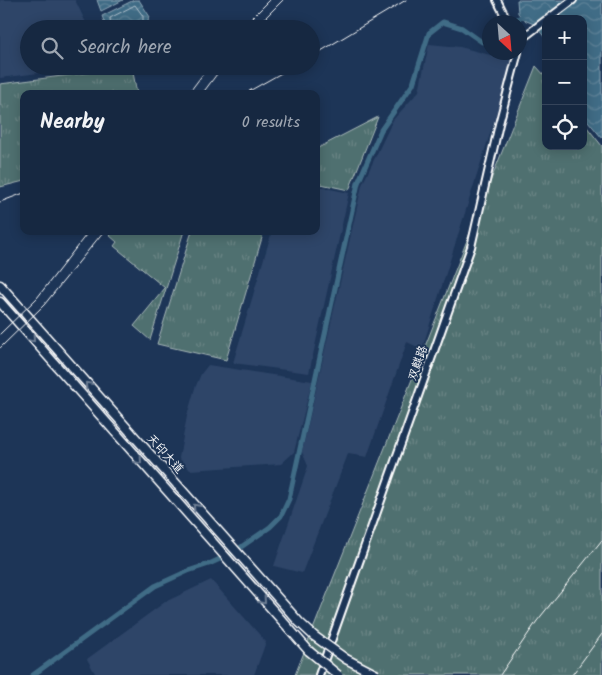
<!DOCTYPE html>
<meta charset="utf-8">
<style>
body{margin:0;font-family:Kalam,"LXGW WenKai TC",sans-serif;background:#23344c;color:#f1f3f6}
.controls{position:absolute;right:15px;top:15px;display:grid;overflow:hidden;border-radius:10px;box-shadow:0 2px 12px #0003}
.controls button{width:45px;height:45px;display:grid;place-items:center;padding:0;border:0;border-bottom:1px solid #35445a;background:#162841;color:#f1f3f6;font:25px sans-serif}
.compass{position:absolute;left:482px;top:15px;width:45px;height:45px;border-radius:50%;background:#162841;box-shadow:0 2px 12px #0003;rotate:154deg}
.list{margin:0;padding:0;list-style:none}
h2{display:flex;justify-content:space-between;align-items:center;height:65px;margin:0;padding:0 20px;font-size:21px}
h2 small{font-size:16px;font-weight:400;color:#9ea6b1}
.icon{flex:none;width:28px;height:28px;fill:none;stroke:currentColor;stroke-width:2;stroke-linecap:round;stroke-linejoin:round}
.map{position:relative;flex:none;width:602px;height:675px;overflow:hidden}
.search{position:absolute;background:#162841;box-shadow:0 2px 12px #0003;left:20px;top:20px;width:300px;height:55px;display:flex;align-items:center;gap:12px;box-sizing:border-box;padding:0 18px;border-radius:28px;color:#9ea6b1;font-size:19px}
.panel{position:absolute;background:#162841;box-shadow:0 2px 12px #0003;left:20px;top:90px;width:300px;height:145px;border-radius:10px}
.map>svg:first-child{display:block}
.built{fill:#2e4568}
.grass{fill:url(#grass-tufts);stroke:#a8b8b8}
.water{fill:url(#water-waves);stroke:#8da7b6}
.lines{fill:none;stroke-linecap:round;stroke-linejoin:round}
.shore{stroke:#b3c4cf;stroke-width:1}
.canal{stroke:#416c86;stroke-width:5}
.minor-casing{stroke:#fff;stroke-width:10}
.major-casing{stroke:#fff;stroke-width:11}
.minor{stroke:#1d3557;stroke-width:6}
.major{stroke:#1d3557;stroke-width:8}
.rail{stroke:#fff;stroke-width:1}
.major-bridge-casing{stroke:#fff;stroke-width:11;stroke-linecap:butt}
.major-bridge{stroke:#1d3557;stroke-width:8}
.oneway{stroke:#6c7c92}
.labels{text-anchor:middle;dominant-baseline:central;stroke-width:4;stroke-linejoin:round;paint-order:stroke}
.street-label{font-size:12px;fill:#fff;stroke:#1d3557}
</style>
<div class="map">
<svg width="602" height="675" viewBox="0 0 602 675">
<defs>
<pattern id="grass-tufts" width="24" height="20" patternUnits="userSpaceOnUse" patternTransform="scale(1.25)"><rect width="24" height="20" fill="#507070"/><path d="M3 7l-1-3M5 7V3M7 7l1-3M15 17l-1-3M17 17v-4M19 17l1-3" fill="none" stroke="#6a8585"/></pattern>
<pattern id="water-waves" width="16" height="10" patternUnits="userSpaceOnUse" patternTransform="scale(1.25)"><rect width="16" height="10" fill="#416c86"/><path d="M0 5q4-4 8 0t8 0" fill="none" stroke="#5e8298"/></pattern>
</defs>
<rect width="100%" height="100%" fill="#1d3557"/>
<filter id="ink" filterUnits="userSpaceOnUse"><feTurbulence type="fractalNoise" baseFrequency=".02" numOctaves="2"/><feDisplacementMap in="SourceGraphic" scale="10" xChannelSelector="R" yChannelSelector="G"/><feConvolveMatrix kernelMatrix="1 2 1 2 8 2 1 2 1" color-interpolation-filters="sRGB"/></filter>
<g filter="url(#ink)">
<path class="built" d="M0 0H75L89 29H29V66H93L0 78Z
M429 44 460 47 513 61 422 349 407 342 367 457 348 454 302 573 274 566 308 466 302 452 362 185 393 120 419 91Z
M316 186 349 193 309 373 233 363 272 231H316Z
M208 365 312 381 294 452 281 464 190 470 179 458 187 416 195 388 201 374Z
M211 580 266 642 254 675H96L87 659 165 602Z"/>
<path class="grass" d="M536 66 546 77V146H583V122L602 146V675H295Z
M132 67 137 94H24V181L0 187V84Z
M378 117 349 190 316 183V149Z
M111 231H184L150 340 134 326 165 288 114 246 117 242 109 235Z
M192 231H264L226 360 157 344Z"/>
<path class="water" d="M97 0H123L101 11Z
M134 0H139L150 17 148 20 151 29H107L102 16Z
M517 0H602V138L583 115V19H546V39L534 24 524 20 518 13Z"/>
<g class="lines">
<path class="shore" d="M111 29 110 18 135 5 143 16V21L146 29"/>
<path class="canal" d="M512 22 521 17
M33 675 155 586 188 571 209 564 231 554 270 527 281 516 289 499 358 183 381 130 413 84 429 33 443 22 462 28 482 42 490 37"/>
<defs>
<path id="minor" d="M497 0 508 22
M548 19 573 0
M520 40 546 20
M319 675 471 247 499 124 518 52"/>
<path id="major" d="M0 285 299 622 314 636
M0 302 309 651"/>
</defs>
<use href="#minor" class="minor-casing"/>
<use href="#major" class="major-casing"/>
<use href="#minor" class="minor"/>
<use href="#major" class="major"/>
<path class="rail" d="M241 29 270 0
M254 29 283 0
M311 57 406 0
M188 94 209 66
M202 94 223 66
M244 94 294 66
M0 202 24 193
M0 334 37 298 89 231
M0 348 44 305 104 231
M500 675 537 621 602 540
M572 675 602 634"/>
<defs>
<path id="major-bridge" d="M314 636 346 659 377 675
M309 651 338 675"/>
</defs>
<use href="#major-bridge" class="major-bridge-casing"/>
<use href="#major-bridge" class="major-bridge"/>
</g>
<defs><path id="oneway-chevron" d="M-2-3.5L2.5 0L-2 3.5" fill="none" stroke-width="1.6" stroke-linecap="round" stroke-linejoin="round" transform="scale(1.25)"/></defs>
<g class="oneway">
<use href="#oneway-chevron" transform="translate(32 339) rotate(49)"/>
<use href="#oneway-chevron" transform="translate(88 385) rotate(-132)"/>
<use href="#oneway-chevron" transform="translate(139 461) rotate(49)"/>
<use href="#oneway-chevron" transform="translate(196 507) rotate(-132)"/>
<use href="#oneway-chevron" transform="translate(263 601) rotate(49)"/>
</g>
</g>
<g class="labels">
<g class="street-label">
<text transform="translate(418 363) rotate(-71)">双麒路</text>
<text transform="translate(165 454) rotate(48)">天印大道</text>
</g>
</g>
</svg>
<div class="controls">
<button>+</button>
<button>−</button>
<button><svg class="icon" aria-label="locate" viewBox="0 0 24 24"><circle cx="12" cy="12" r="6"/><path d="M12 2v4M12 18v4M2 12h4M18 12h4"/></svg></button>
</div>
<svg class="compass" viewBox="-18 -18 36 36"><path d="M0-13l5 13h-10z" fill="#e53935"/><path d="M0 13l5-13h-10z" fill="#9ea6b1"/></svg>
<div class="search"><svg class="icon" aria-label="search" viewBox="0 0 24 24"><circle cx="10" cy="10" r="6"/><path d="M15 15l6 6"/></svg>Search here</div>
<section class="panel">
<h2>Nearby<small>0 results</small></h2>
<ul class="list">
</ul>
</section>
</div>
